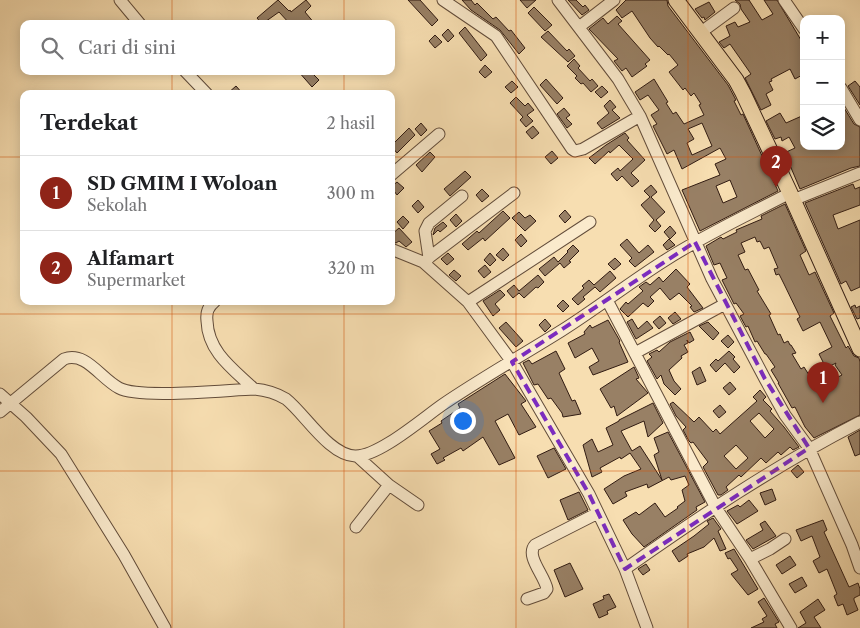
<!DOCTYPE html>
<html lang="id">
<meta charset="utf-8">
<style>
body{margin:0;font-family:"Libre Caslon Text",serif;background:#f2f2f2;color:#202124}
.controls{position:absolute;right:15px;top:15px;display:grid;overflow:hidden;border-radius:10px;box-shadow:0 2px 12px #0003}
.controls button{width:45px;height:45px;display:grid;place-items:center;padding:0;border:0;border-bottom:1px solid #e0e0e0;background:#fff;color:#202124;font:25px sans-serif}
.you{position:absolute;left:462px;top:420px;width:18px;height:18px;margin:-12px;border:4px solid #fff;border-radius:50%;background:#1a73e8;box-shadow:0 0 0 8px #1a73e833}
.badge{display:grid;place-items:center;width:32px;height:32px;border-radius:50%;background:#8f2418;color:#fff;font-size:16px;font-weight:700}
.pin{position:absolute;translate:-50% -41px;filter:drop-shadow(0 1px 2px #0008)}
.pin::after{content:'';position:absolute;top:26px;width:18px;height:15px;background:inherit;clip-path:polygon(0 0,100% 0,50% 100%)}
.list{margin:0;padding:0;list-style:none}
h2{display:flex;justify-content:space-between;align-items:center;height:65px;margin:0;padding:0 20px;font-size:21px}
h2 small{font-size:16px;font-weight:400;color:#757577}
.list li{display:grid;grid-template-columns:32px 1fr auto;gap:15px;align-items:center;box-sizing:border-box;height:75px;padding:0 20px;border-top:1px solid #e0e0e0}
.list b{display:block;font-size:19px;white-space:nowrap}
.list p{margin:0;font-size:16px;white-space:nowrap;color:#757577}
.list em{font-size:16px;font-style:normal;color:#757577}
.icon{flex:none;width:28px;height:28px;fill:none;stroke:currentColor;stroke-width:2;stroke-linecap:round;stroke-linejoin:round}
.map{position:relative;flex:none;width:860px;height:628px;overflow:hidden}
.search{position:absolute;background:#fff;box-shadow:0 2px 12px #0003;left:20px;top:20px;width:375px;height:55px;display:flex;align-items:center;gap:12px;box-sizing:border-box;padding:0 18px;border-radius:10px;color:#757577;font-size:19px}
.panel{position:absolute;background:#fff;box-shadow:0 2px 12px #0003;left:20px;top:90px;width:375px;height:215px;border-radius:10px}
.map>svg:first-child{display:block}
.building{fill:#988065;stroke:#311b12;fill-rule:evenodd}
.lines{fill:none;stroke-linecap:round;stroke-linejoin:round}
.minor-casing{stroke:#624c3a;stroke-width:13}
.major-casing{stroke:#311b12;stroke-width:17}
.minor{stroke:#faeacc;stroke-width:11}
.major{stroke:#f7deb1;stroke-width:15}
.marked{fill:none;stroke:#7b2cbf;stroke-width:4;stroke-dasharray:10 6;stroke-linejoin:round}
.grid{fill:none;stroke:#d6530d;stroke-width:1;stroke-opacity:0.55}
</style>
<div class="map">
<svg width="860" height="628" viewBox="0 0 860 628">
<rect width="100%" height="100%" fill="#f7deb1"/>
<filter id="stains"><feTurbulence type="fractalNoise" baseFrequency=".004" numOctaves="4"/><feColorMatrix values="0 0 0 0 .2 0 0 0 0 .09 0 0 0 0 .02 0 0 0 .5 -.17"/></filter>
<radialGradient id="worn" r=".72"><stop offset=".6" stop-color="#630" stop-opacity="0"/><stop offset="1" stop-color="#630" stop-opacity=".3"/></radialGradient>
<path class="building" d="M278 0 289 11 290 10 291 12 306 0 311 6 305 12 315 24H290L279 12 262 24 257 18Z
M408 0H420L438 20 432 26Z
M462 0H471L475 5 477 3 493 19 496 17 509 31 511 30 525 48 519 54 500 30 471 10Z
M520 0H536L527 8Z
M568 0H576L583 7 585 5 589 10 582 15Z
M626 0H667L668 6 728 85 736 100 734 101 741 115 743 114 778 191 700 231 682 190 720 175 715 164 726 159 720 148 682 169 674 150 667 154 653 126 657 124 651 115 659 110 648 95 640 100 635 92 654 79 668 102 666 103 673 114 676 112 684 124 704 115 699 105 701 104 694 93 691 96 685 88 683 90 669 72 678 65 669 54 668 55 659 46 658 47 650 38 632 11 622 18 616 10ZM702 123 712 146 692 155 687 143 694 139 688 129ZM730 180 737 197 723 203 716 186Z
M735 0H749L762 20 773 14 764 0H777L804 45V74L795 79 790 69 771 79 772 81 769 82 773 90 766 94 771 105 761 110 745 78 751 74 730 44 724 48 719 42 730 36 726 26 735 22 738 27 750 22 741 9 740 4Z
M709 2 715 12 705 20 704 17 702 18 695 9Z
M534 7 552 25 545 31 528 13Z
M617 16 622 21 618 24 650 60 645 64 647 66 632 77 626 68 622 71 614 61 618 59 589 29 603 18 608 24Z
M465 27 487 55 481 61 459 33Z
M448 29 454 36 448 42 442 35Z
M548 31 567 51 569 49 575 56 568 62 541 37Z
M435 35 442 42 435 48 429 41Z
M574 59 580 66 578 68 590 81 592 79 598 86 591 92 583 83 581 84 575 78 577 76 567 66Z
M485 65 492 72 485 78 479 72Z
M298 71H310L319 80 312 87Z
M546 79 563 98 557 104 540 85Z
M512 81 518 87 511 93 505 87Z
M855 81 860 87V105L848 86Z
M236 86 243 94H227Z
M602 86 608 92 601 98 595 92Z
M516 97 525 106 528 103 534 110 527 115 533 121 526 127 520 120 523 117 510 103Z
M610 100 616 107 612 110 620 118 602 129 597 123 609 113 604 106Z
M841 103 854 124 860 127V166L851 168 800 189 789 163 787 164 782 154 795 148 789 137 782 141 781 137 775 139 766 121 780 113 786 123 804 115V146H841Z
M564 108 570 115 566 118 572 124 567 128 557 114Z
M421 123 427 130 421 136 415 129Z
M533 126 539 133 532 139 526 132Z
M409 128 415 135 397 153 391 146Z
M625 133 629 138 627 140 645 160 631 173 639 181 632 187 622 176 617 181 611 174 618 168 620 171 633 159 619 145 610 153 609 151 595 164 589 158 606 145Z
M552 151 558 158 551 164 545 157Z
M430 152 435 157 422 172 416 165Z
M465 171 471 177 450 196 444 189Z
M397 182 404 188 397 195 391 187Z
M853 184 855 189 860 187V205L833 215 838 229 860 220V287L851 291 846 281 841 284 805 203Z
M651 185 657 192 651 197 665 212 656 220 661 226 655 232 649 226 654 220 641 205 650 197 644 191Z
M482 189 489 196 482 202 476 195Z
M418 200 424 207 418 213 412 206Z
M785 204 806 251 800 255 809 275 815 272 834 313 830 316 846 348 848 346 854 356 859 358 860 362V415L814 438 805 427 795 407 792 408 778 383H779L771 370 775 367 766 354H765L757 341 755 342 748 326 746 327 740 316 744 314 736 303 734 304 722 280 727 278 720 263 714 265 706 246 721 237 723 239 737 232 736 230 762 219 761 216ZM755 237 757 242 760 241 764 249 769 247 778 268 774 269 776 275 779 274 784 284 800 317 797 319 803 331 820 322 832 347 819 354 826 368 836 363 835 365 842 375 830 381 826 395 819 381 814 383 804 367 801 369 792 354 796 353 791 345H790L788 341 784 343 780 334 778 335 769 315 771 314 757 291 759 290 748 269 745 270 738 255 745 252 741 243Z
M565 210 571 217 565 223 559 216Z
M503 211 510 218 485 241 483 238 468 250 462 244 477 231 479 233Z
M519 212 525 218 530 215 536 221 525 231 512 218Z
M456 214 462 221 456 227 450 220Z
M403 216 409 222 403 229 397 222Z
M443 222 447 226 440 232 438 230 433 235 435 228Z
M670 226 676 233 670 239 664 232Z
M399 228 412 242 406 247 399 241 396 243 391 241V235Z
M521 234 527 241 521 247 515 240Z
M627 239 639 253 648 245 654 252 635 267 629 261 632 258 620 245Z
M669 239 675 245 667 250 663 245Z
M573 245 579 251 569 261 571 262 564 268 560 263 545 276 539 269 554 257 558 262 568 252 567 251Z
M503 248 509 255 503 261 496 255Z
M448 253 454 259 447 265 441 259Z
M490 253 496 260 490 266 484 260Z
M615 258 621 264 614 270 608 264Z
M485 265 491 272 484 278 478 271Z
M676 269 690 284 687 287 703 308 694 312 690 307 692 306 679 293 670 300 660 288 650 297 654 301 648 307 643 303 628 317 620 309 626 302 628 304 643 291 639 287 646 282 650 285 659 277 663 282Z
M454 270 461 276 456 281 449 275Z
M610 271 616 278 600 292 595 287 583 297 585 299 578 305 572 299 584 288 582 286 589 280 594 285Z
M538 275 544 282 538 288 536 287 524 298 519 293 513 298 507 291 514 285 519 291Z
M500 290 505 295 495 304 500 310 493 316 483 301Z
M563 300 569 306 563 312 557 306Z
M855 305 856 308 860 306V318L857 319 851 307Z
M675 312 681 319 673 324 668 318Z
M660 316 666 323 659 329 653 322Z
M545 319 551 326 545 332 539 325Z
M632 319 638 329 647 321 653 328 636 339 627 322Z
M608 320 620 341 619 342 628 362 593 375 589 367 599 361 592 348 575 358 568 343 585 334 584 332 590 325 592 328Z
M506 322 523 341 516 347 499 328Z
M708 322 719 333 713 340 699 326Z
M690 332 694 340 689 343 687 340 688 343 684 345 688 352 681 356 682 358 669 370 674 381 681 389 675 395 664 384 661 375 657 379 647 361 652 357 649 354 657 350 659 352 670 342Z
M728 335 734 342 728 348 721 341Z
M556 351 565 369 559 373 572 401 575 400 581 414 563 417 562 413 551 398 548 399 538 384 534 385 523 363 529 360 532 364Z
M729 351 735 357 733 359 740 367 734 373 725 363 716 372 710 365 716 359 718 361Z
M634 367 639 378 636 379 648 393 617 416 614 406 611 408 600 389Z
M700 367 706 381 697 385 692 372Z
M505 374 526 401 521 404 536 427 519 435 508 414 495 421 515 458 499 465 483 437 463 451 461 448 443 458 445 460 437 464 431 454 440 449 429 431 442 423 441 421 460 408 458 404Z
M730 382 736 389 729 395 723 388Z
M760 390 766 397 763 400 772 409 770 411 784 427 799 447 793 450 790 447 781 455 778 452 766 463 761 458 741 477 739 475 726 487 728 490 721 495H718L703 467 708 462 693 442 691 443 689 441 683 430 686 427 676 416 670 404 673 402 694 422 699 417 713 432 716 429 720 434 757 401 753 397ZM759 413 774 429 765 438 750 421ZM736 445 748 458 736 469 724 456Z
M653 403 663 423 648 437 644 421 621 431 632 451 640 446 662 480 654 455 659 452 654 438 668 432 705 502 696 507 697 510 644 547 632 534 623 520 636 512 639 515 655 503 665 517 678 508 677 507 685 501 682 490 689 485 685 476 671 480 669 477 648 488 647 484 625 492 627 496 613 504 604 489 624 476 641 469 630 453 621 459 620 457 600 468 602 472 592 477 583 445 592 439 598 452 613 445 606 428 619 421V420Z
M720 405 726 412 719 418 713 411Z
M860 430V454L855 456 848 437Z
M554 448 566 469 548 478 537 456Z
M798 465 804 472 797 478 791 471Z
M772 489 776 500 765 505 760 493Z
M579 492 588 510 568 520 560 500Z
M749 500 758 511 737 524 727 511 738 505 740 507Z
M713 518 721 529 718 531 726 549 720 551 714 538 704 547 687 554 688 556 679 562 672 551 694 536 709 524 707 521Z
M823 520 827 530 824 532 849 587 858 583 860 589V595L854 598V600L858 610 847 615 843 604 838 606 834 596 837 594 827 569 819 573 813 561 820 557 812 536 801 541 796 530Z
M765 521 776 536 753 549 746 540 763 530 760 524Z
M734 549 758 589 748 595 731 574 738 570 730 558 728 559 725 553Z
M790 556 796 565 782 574 776 565Z
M570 563 583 589 565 597 554 570Z
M646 564 650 570 643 575 638 569Z
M802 577 807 586 795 593 789 584Z
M609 594 616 607 607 611 608 614 599 618 593 604 604 599 603 596Z
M764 598 779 622 775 624 777 628H751L764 622 762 619 767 616 758 602Z
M818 599 825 610 814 617 821 628H798L806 623 800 612Z"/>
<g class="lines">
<defs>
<path id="minor" d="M120 0 140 24
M443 0 496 36 572 149 575 151 583 149 640 116
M558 0 618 79 640 116 712 279 765 379 785 415 809 448 852 545 860 568
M784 0 804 29
M579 27 614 0
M700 33 734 8
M185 71 207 94
M841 88 860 120
M391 175 439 134
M793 200 860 173
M391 249 423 262 468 302 512 362 589 494 625 569 647 628
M429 258 425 231 429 223 462 196
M423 262 514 193
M607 300 716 508 750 559 791 628
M215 301C208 307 206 312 207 321 208 352 233 369 254 389
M468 302 590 222
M635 353 725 304
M0 394 26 417 61 454 124 555 165 628
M0 412 64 359C86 351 100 378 119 388 139 399 226 390 254 389 265 390 276 393 286 399 305 414 329 455 355 456 378 457 422 419 442 405 480 379 521 356 561 331 596 309 629 283 664 261 704 235 748 215 790 193
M357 456 389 485 418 505
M356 527 389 485
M750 559 770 549 785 539
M625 569C700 516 778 464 860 422
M527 599 544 593 547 589C545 576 525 556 535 545L598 513"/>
<path id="major" d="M676 0 736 80 743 93 790 193 860 349"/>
</defs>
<use href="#minor" class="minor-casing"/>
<use href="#major" class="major-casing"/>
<use href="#minor" class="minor"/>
<use href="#major" class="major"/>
</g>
<path class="marked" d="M695 242 765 379 809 448 625 569 589 494 512 362Z"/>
<path class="grid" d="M172 0V24M344 0V24M516 0V628M688 0V628M172 71V94M344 71V94M0 157H24M391 157H860M172 301V628M344 301V628M0 314H860M0 471H860"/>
<rect width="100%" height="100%" filter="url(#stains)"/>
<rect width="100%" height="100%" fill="url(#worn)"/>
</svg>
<div class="controls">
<button>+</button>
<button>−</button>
<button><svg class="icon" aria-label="layers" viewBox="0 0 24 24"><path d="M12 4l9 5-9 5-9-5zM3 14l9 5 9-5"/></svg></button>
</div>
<div class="you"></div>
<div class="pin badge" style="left:823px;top:403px">1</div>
<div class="pin badge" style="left:776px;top:187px">2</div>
<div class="search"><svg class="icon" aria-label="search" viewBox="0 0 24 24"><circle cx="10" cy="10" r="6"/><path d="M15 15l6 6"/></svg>Cari di sini</div>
<section class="panel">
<h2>Terdekat<small>2 hasil</small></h2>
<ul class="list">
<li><span class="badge">1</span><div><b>SD GMIM I Woloan</b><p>Sekolah</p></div><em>300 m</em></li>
<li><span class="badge">2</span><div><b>Alfamart</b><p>Supermarket</p></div><em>320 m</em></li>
</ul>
</section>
</div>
